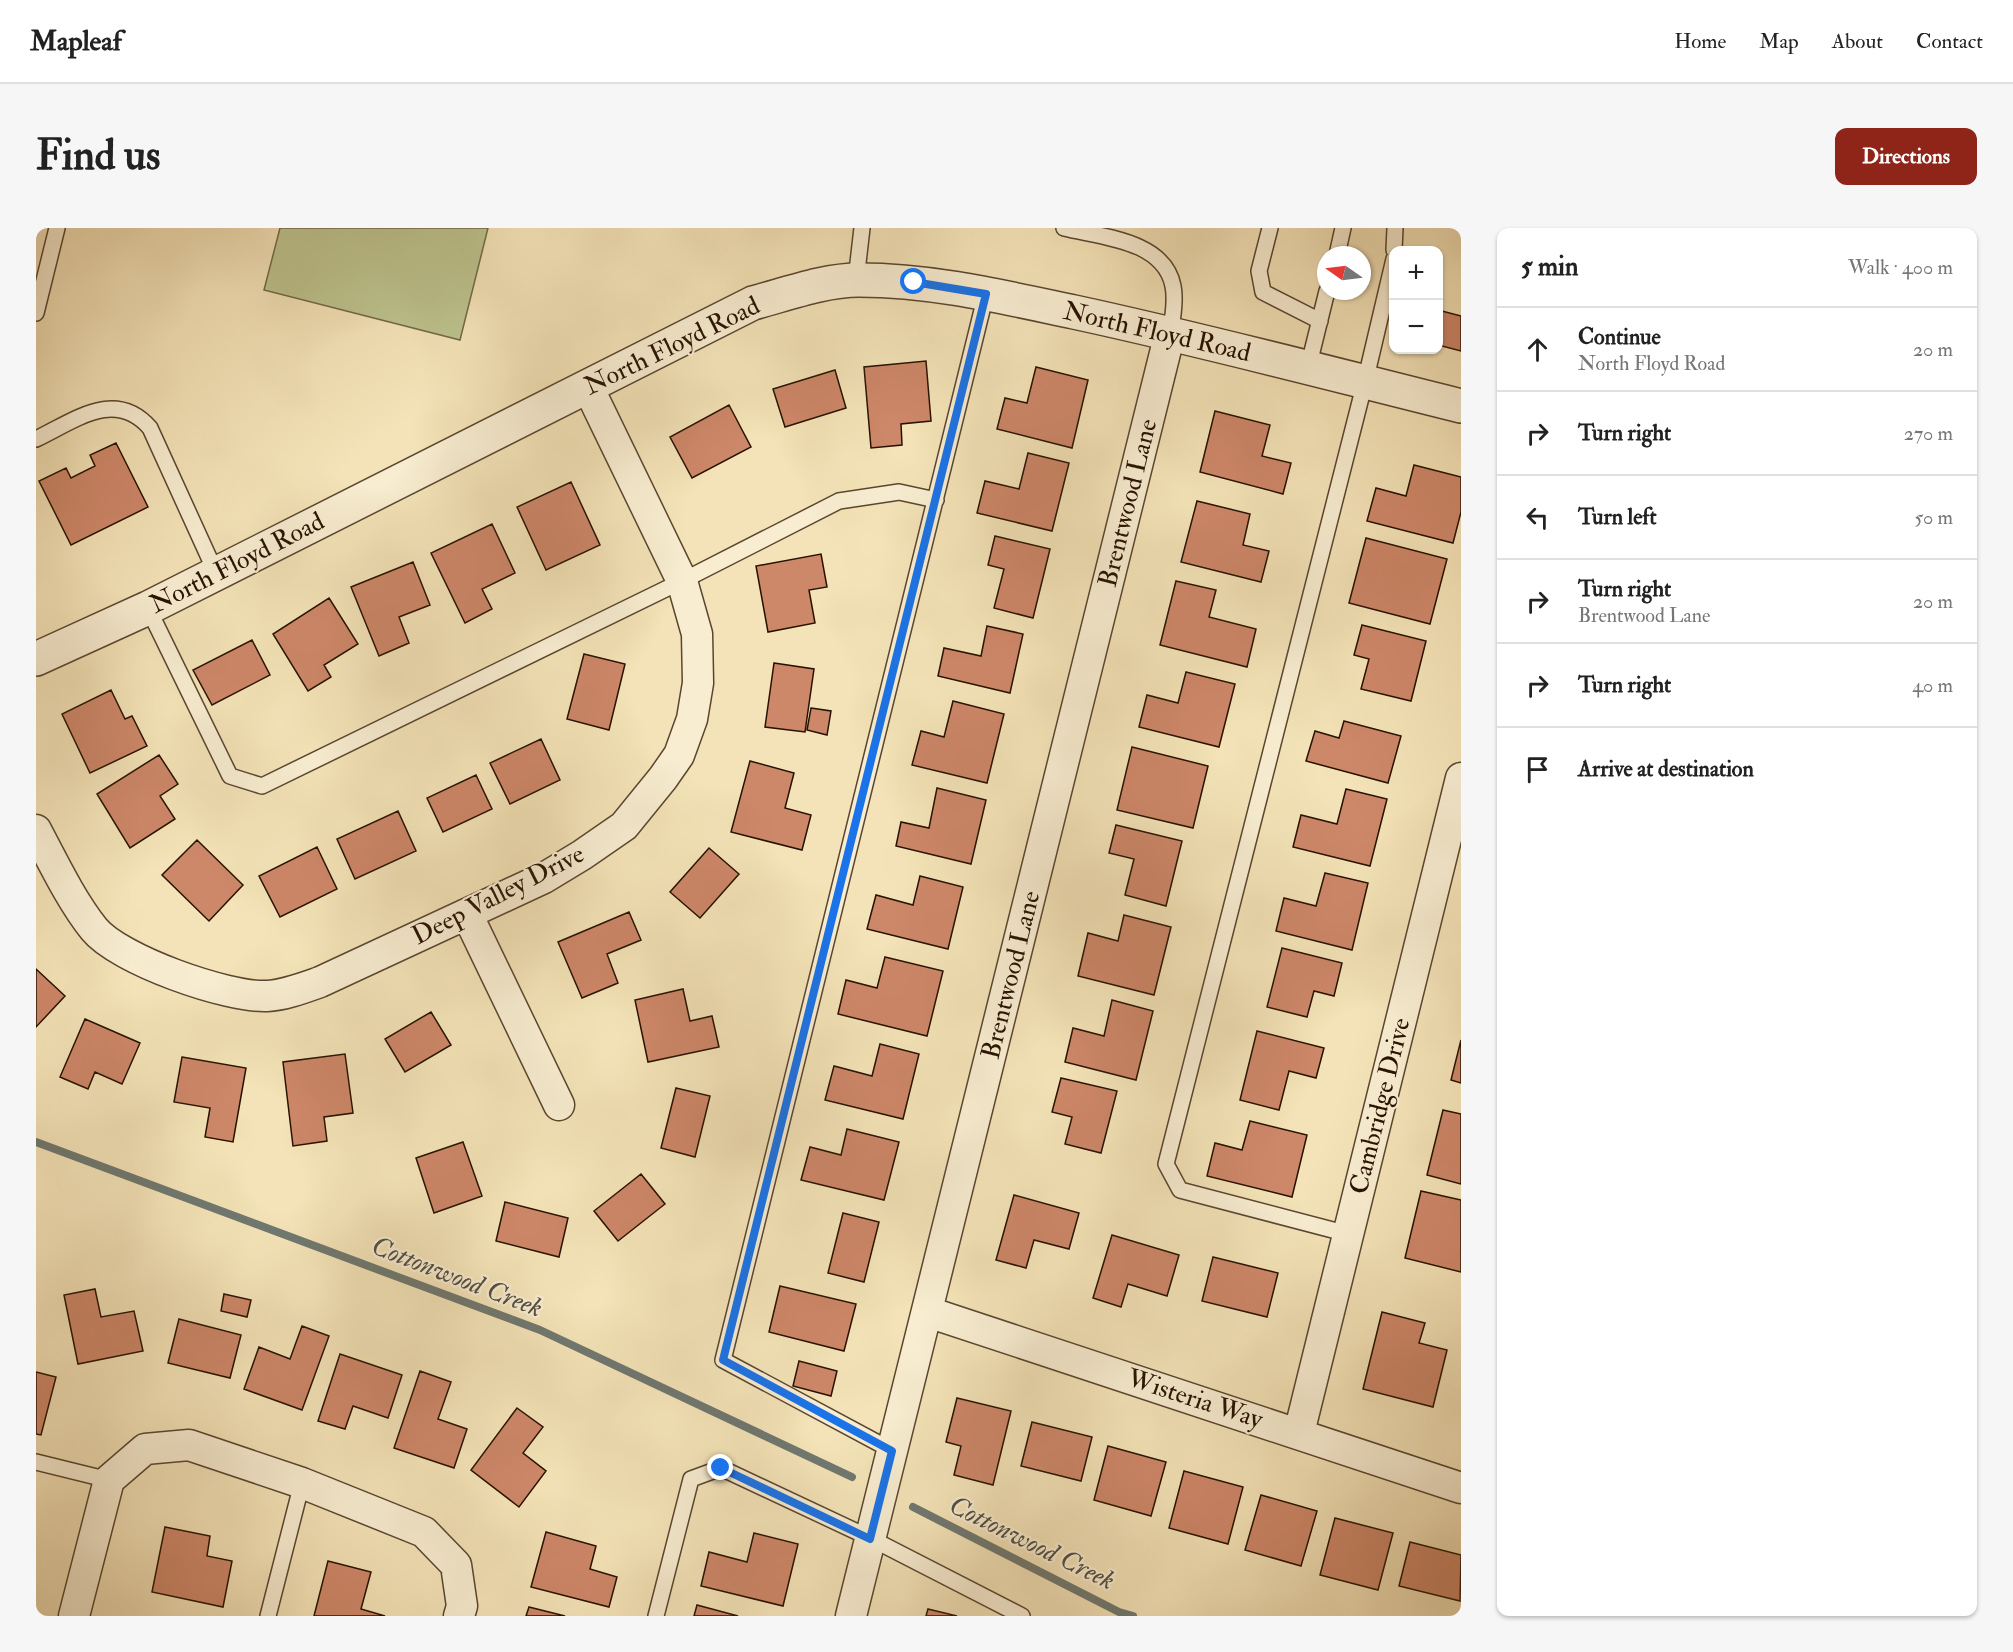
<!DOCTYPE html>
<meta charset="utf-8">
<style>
body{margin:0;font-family:"IM FELL Double Pica",serif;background:#f6f6f6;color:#222}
.controls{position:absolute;right:18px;top:18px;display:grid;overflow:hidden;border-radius:12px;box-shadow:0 2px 4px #0004}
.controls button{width:54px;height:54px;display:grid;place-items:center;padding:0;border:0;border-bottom:2px solid #e0e0e0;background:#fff;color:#222;font:30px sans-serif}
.compass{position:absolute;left:1281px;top:18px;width:54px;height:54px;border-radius:50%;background:#fff;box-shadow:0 2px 4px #0004;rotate:284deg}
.stop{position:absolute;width:18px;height:18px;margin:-14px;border:4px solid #1a73e8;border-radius:50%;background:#fff}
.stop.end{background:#1a73e8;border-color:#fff;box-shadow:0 2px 6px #0008}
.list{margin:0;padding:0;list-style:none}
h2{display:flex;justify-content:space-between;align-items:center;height:78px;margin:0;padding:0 24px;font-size:26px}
h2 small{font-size:20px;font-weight:400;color:#767676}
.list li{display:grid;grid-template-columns:39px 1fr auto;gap:18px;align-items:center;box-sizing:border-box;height:84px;padding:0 24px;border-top:2px solid #e0e0e0}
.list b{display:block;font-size:22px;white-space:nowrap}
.list p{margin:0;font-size:20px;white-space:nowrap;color:#767676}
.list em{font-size:20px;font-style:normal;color:#767676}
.icon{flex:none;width:33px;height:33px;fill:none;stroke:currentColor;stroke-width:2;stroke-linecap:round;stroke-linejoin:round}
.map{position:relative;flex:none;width:1425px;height:1388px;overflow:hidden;border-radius:12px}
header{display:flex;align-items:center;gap:36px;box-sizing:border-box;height:84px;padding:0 30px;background:#fff;border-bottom:2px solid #e0e0e0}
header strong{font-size:28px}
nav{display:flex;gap:33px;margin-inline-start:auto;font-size:21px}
.intro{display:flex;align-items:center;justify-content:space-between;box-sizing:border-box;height:144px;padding:0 36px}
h1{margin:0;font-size:42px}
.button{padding:15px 27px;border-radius:12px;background:#8f2418;color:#fff;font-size:21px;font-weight:700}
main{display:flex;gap:36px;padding:0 36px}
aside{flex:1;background:#fff;border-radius:12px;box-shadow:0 2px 4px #0004}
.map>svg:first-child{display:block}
.green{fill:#bdc38e;stroke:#726a48;stroke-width:1.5}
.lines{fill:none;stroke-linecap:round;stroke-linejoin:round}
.stream{stroke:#6f7870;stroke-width:8}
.building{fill:#cd8769;stroke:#271202;stroke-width:1.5}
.service-casing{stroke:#5a4630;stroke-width:18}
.minor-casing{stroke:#5a4630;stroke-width:33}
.tertiary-casing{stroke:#5a4630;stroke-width:36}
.service{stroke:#f8edd1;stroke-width:15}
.minor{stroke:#f8edd1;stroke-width:30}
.tertiary{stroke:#f8edd1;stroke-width:33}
.route{stroke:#1a73e8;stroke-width:8}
.labels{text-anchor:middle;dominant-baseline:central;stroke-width:4.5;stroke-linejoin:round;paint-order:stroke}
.street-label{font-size:26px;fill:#271202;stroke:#f8edd1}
.water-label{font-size:27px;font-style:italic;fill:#514e42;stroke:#f8edd1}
</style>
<header>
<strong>Mapleaf</strong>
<nav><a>Home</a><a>Map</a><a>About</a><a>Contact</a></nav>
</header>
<div class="intro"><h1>Find us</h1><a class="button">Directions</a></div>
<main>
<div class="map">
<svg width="1425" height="1388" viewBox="0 0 1425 1388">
<rect width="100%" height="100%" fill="#f4e3b8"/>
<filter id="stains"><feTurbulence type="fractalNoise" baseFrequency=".00333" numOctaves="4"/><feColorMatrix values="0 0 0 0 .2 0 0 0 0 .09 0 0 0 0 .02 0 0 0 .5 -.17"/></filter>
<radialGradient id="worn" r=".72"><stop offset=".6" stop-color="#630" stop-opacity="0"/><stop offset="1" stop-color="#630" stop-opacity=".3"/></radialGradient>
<path class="green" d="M244 0H452L424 112 228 62Z"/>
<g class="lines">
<path class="stream" d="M0 914 504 1102 816 1249
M877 1279 1083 1384 1097 1388"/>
</g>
<path class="building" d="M1402 82 1425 88V123L1402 117Z
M890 133 895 193 865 196 866 217 835 220 828 139Z
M1000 139 1052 152 1036 220 961 201 969 170 991 175Z
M799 142 810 180 749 199 737 161Z
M693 177 715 219 656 250 634 209Z
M1179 183 1234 197 1226 228 1255 235 1247 266 1164 244Z
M80 215 112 279 35 317 3 253 30 240 35 250 59 238 54 227Z
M992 225 1033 235 1016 303 941 285 949 253 983 261Z
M1378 237 1425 249V284L1417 315 1331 293 1340 260 1370 268Z
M535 254 564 317 510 342 481 279Z
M1161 273 1214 286 1207 317 1233 323 1225 354 1145 334Z
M456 296 479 345 446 361 456 381 429 395 395 325Z
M959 308 1014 321 997 390 958 380 968 341 952 337Z
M1330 310 1411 331 1394 396 1313 375Z
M785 326 791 359 773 362 779 395 732 404 720 338Z
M377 334 394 377 363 389 373 415 343 428 315 359Z
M1140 353 1180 362 1173 389 1220 401 1211 439 1124 417Z
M293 370 322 416 288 437 295 449 272 463 237 406Z
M1326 397 1390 413 1375 473 1325 461 1333 431 1318 427Z
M951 398 987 406 974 465 902 448 908 420 945 428Z
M216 412 234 447 176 477 157 442Z
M548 426 589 436 573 502 531 491Z
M738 435 778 441 769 504 729 499Z
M1150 444 1199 456 1183 519 1103 499 1111 467 1142 475Z
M75 462 89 491 96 488 111 518 54 545 26 486Z
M917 473 968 486 951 555 876 537 885 503 908 509Z
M775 480 795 483 791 507 771 502Z
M1308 493 1365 508 1352 555 1270 533 1279 503 1303 510Z
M505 511 524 552 474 576 454 535Z
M1096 519 1172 538 1157 600 1081 582Z
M123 527 142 556 124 568 139 591 94 620 61 566Z
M714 533 758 545 749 580 775 587 766 622 695 604Z
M440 547 456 581 407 604 391 570Z
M901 560 950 572 935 636 860 618 865 594 893 600Z
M1310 561 1351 571 1334 638 1257 619 1265 587 1301 596Z
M362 583 380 623 319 651 301 611Z
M1080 597 1146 613 1130 678 1089 667 1098 631 1073 625Z
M161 612 207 657 173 693 126 647Z
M281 619 301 661 244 689 223 648Z
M673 620 703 646 664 690 634 664Z
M1289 645 1332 655 1316 722 1240 703 1248 670 1280 678Z
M884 648 927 659 912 721 831 701 840 667 877 677Z
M593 684 605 712 571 726 582 755 546 770 522 714Z
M1088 687 1135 699 1118 767 1042 748 1052 705 1082 713Z
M1246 720 1306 735 1298 768 1278 763 1271 789 1231 779Z
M849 729 907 743 891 808 802 786 810 752 841 760Z
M0 741 29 768 0 799Z
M647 761 654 793 676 788 683 819 612 834 599 772Z
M1076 772 1117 783 1100 852 1029 834 1037 800 1068 808Z
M395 784 415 817 369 844 349 811Z
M49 791 104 815 86 856 59 844 52 861 24 849Z
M1221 803 1288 820 1280 850 1253 843 1243 882 1204 872Z
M1425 812V855L1415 852Z
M844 816 883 826 867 891 789 872 798 838 836 848Z
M309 826 317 885 288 889 291 913 257 918 247 834Z
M146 829 210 840 197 914 169 909 174 880 138 874Z
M1025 850 1081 863 1065 925 1029 916 1036 889 1016 884Z
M640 860 674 868 659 929 625 920Z
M1407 882 1425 886V956L1391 947Z
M1214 893 1271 907 1256 969 1171 948 1179 915 1206 922Z
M811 901 863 914 848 972 765 952 774 919 805 927Z
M427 914 446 968 398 985 380 930Z
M605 946 629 976 582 1013 558 983Z
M1385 963 1425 972V1044L1369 1030Z
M978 967 1043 985 1033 1021 998 1012 990 1040 960 1032Z
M469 974 532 990 523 1029 460 1013Z
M807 985 843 994 828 1054 792 1045Z
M1076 1007 1143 1027 1131 1068 1092 1056 1085 1079 1057 1070Z
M1177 1029 1242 1045 1231 1089 1166 1073Z
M744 1058 820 1076 808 1123 733 1104Z
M59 1061 65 1089 98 1083 107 1123 42 1136 28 1067Z
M188 1066 215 1072 211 1089 185 1083Z
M1346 1084 1389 1095 1383 1115 1411 1122 1397 1179 1327 1161Z
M143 1091 205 1107 194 1150 132 1135Z
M266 1098 293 1108 266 1182 208 1161 223 1119 254 1131Z
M304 1126 366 1147 352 1190 317 1178 309 1201 282 1193Z
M763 1133 801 1143 795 1168 757 1158Z
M384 1143 415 1154 402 1191 431 1201 418 1240 358 1220Z
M0 1144 20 1149 5 1207 0 1206Z
M921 1170 975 1183 957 1257 918 1247 925 1218 910 1214Z
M481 1180 507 1199 487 1225 510 1243 483 1279 435 1242Z
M996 1194 1056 1209 1045 1253 985 1238Z
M1072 1218 1130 1234 1115 1288 1058 1272Z
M1148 1243 1207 1259 1192 1316 1133 1300Z
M1225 1267 1281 1283 1265 1338 1209 1322Z
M1299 1290 1357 1305 1342 1362 1284 1347Z
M129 1299 174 1308 171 1328 196 1333 187 1379 116 1364Z
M510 1304 560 1318 554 1341 581 1349 573 1379 495 1359Z
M718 1305 762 1316 747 1378 665 1358 673 1324 711 1334Z
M1374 1314 1425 1327 1424 1373 1363 1358Z
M292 1333 335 1344 325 1381 349 1388H278Z
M661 1377 702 1388H658Z
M493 1379 529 1388H490Z
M892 1381 921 1388H890Z"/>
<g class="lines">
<defs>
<path id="service" d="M1028 0C1065 9 1128 12 1137 58 1140 73 1137 90 1134 105
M1234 0 1223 43 1227 64 1284 93
M1358 22 1359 0
M1301 27 1307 0
M820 52 826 0
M0 85 21 0
M1272 140 1291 63
M0 211C38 193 79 160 114 200L180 345
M112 380 194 548 226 558 646 353 803 273 863 264 900 272
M1312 1006 1144 962 1130 936 1329 154 1358 31
M857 1223 687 1132 950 66
M0 1234 73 1252
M232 1388 266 1255
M620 1388 655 1251 685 1240 834 1310 986 1388"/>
<path id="minor" d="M0 602C18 636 35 672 58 701 83 732 192 770 231 768 249 767 267 760 284 754L508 650 546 627 588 598 627 550 643 527 656 491 662 455 661 406 646 353 552 159
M431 686 523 877
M892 1084 1425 1260
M1263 1205 1425 550
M38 1388 73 1252 109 1221 153 1217 266 1255 388 1304 420 1337 426 1378 423 1388
M815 1388 1134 105"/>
<path id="tertiary" d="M0 431 112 380 717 75C751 66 788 52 823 52 896 52 967 69 1038 84 1168 112 1296 146 1425 178"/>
</defs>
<use href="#service" class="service-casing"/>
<use href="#minor" class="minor-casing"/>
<use href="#tertiary" class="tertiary-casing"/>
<use href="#service" class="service"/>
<use href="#minor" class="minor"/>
<use href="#tertiary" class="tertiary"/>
</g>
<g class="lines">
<path class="route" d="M685 1240 834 1311 856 1223 687 1132 950 66 878 54"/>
</g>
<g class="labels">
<g class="street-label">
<text transform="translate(1121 104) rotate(13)">North Floyd Road</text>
<text transform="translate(636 118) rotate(-26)">North Floyd Road</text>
<text transform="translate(1092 275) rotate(-76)">Brentwood Lane</text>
<text transform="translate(201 335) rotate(-27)">North Floyd Road</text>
<text transform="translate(462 667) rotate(-27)">Deep Valley Drive</text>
<text transform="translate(975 747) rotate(-76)">Brentwood Lane</text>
<text transform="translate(1344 878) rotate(-76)">Cambridge Drive</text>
<text transform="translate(1159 1171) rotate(18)">Wisteria Way</text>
</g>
<g class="water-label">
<text transform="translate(421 1049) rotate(21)">Cottonwood Creek</text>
<text transform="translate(996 1315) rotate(26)">Cottonwood Creek</text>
</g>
</g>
<rect width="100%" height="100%" filter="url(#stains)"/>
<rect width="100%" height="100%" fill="url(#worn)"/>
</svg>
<div class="controls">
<button>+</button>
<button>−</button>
</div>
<svg class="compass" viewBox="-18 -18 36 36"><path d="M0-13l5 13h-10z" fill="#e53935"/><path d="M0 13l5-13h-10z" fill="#767676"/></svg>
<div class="stop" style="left:878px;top:54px"></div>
<div class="stop end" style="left:685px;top:1240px"></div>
</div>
<aside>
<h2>5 min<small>Walk · 400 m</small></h2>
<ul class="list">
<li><svg class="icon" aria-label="ahead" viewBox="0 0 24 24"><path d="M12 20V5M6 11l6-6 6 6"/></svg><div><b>Continue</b><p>North Floyd Road</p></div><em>20 m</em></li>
<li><svg class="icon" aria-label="right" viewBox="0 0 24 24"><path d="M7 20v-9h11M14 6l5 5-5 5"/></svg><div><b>Turn right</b></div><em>270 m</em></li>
<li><svg class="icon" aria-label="left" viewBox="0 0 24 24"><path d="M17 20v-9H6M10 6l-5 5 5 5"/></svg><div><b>Turn left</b></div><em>50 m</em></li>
<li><svg class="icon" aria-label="right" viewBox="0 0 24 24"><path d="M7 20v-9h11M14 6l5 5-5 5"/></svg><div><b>Turn right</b><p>Brentwood Lane</p></div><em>20 m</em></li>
<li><svg class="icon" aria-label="right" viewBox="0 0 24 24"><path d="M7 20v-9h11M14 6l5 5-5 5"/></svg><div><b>Turn right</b></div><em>40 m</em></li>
<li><svg class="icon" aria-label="arrive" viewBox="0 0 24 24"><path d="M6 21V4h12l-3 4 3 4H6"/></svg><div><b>Arrive at destination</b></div></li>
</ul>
</aside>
</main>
